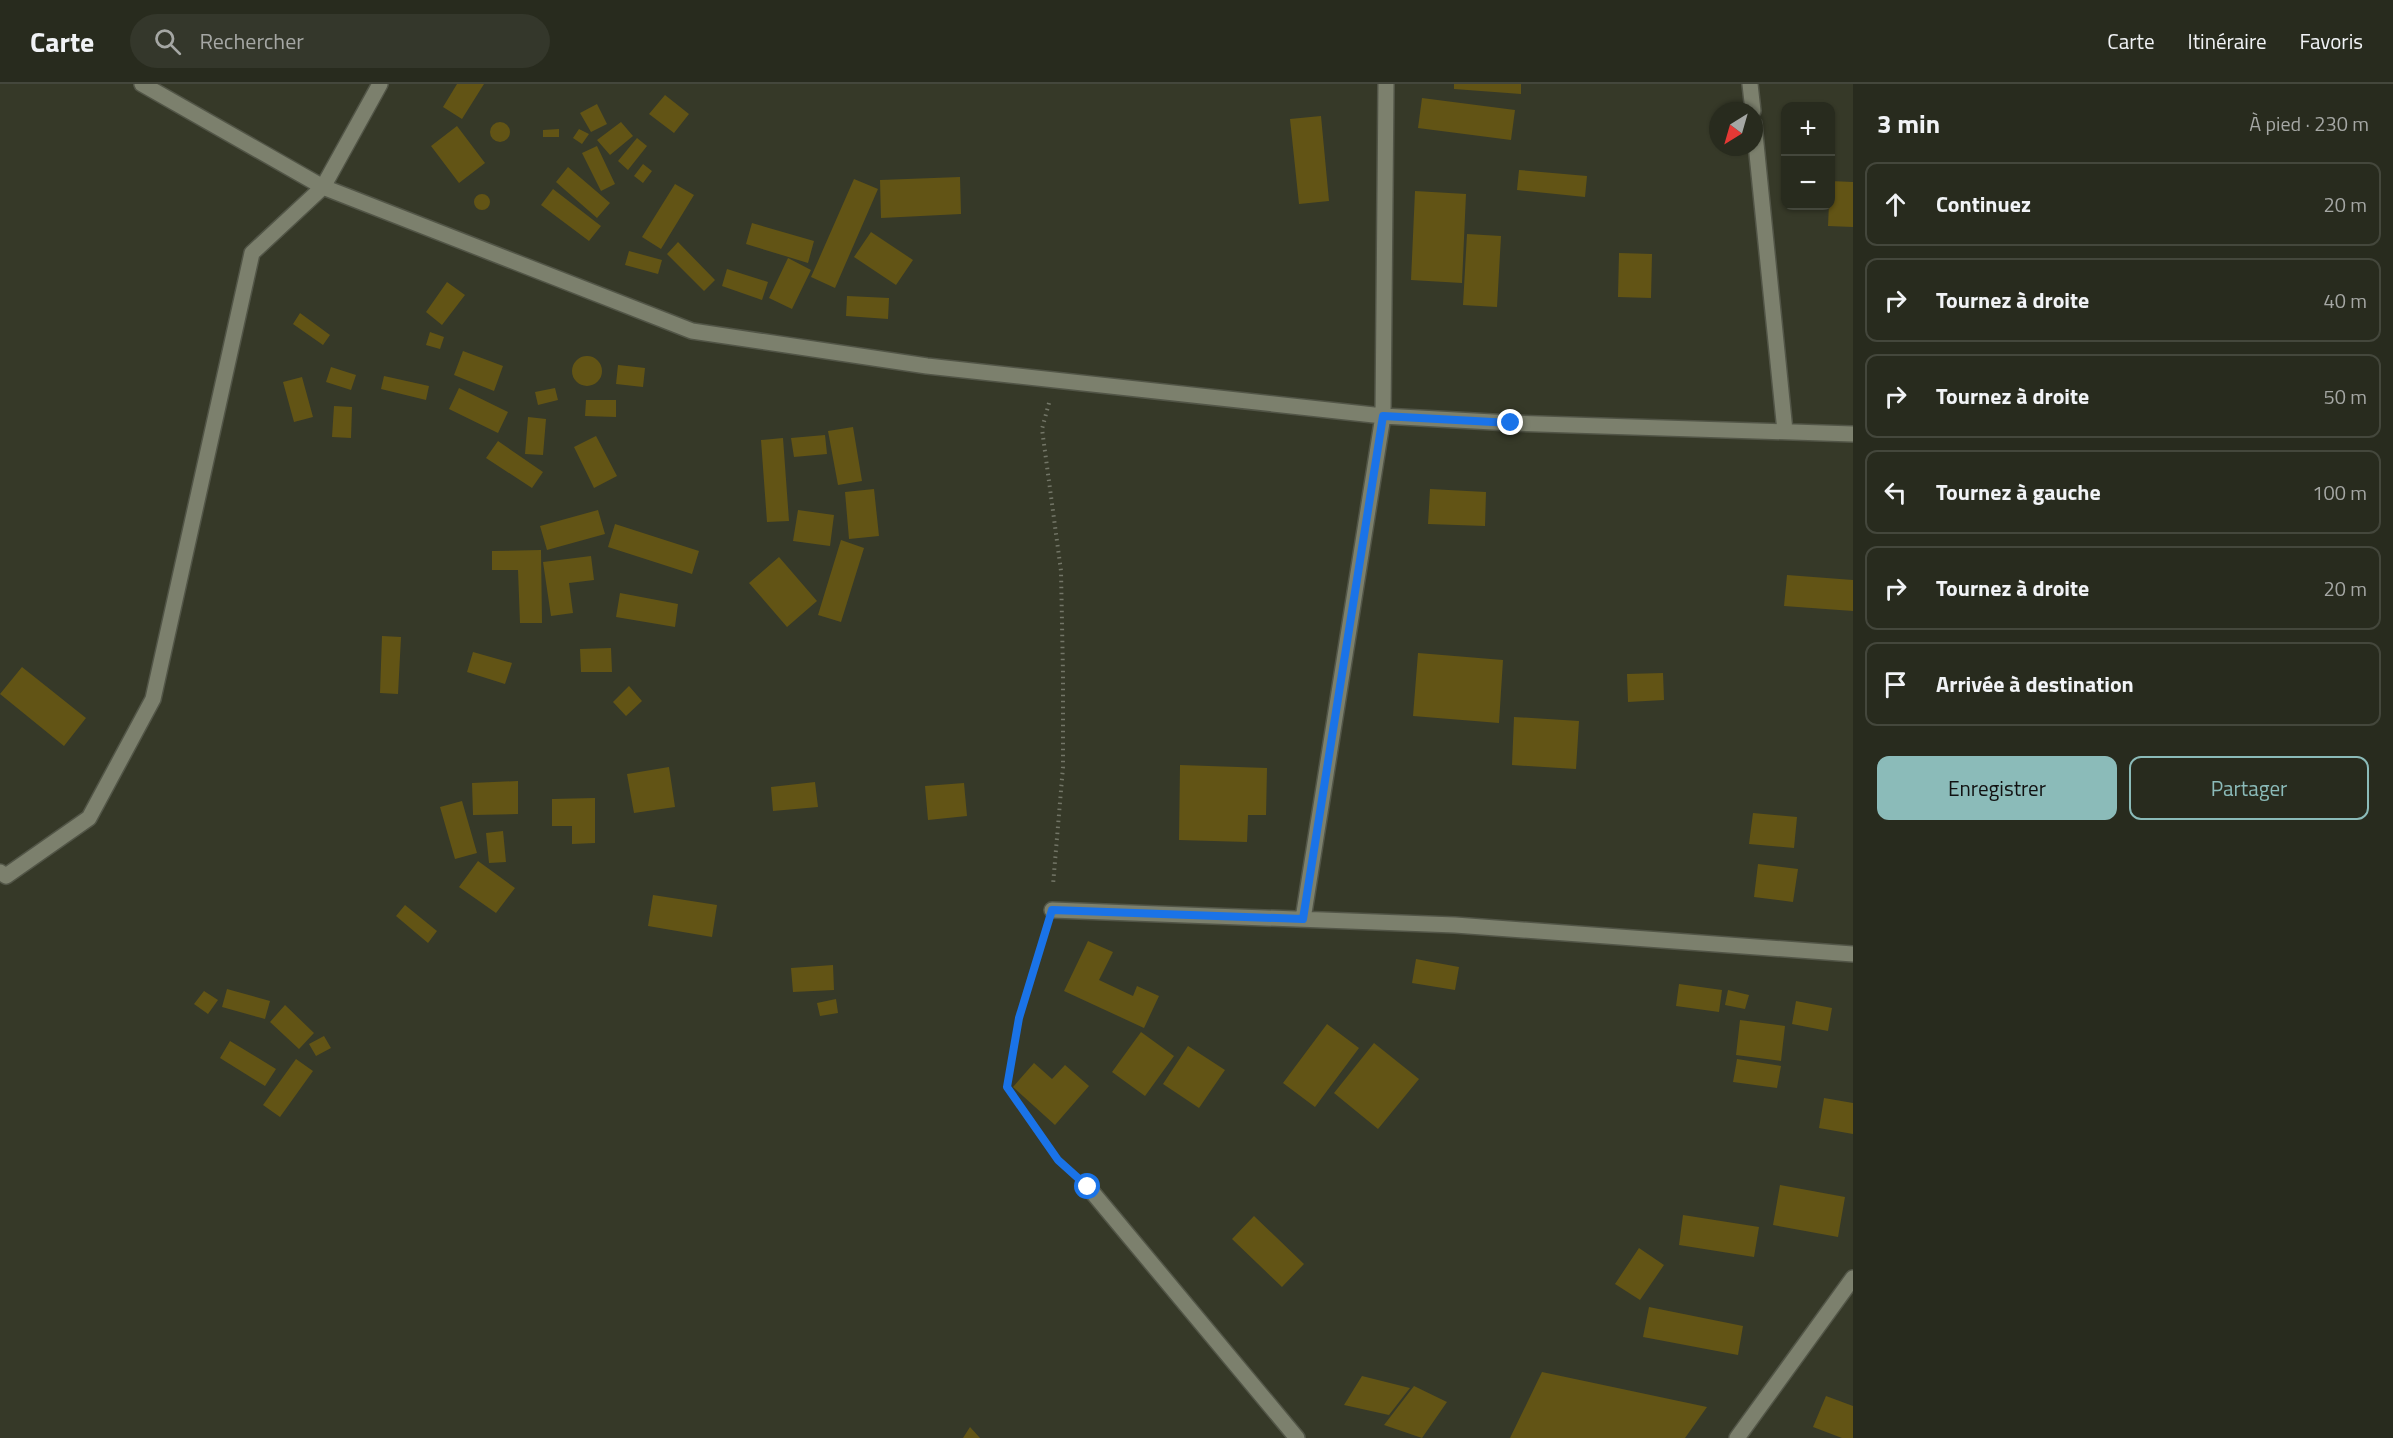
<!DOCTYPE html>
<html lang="fr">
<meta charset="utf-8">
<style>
body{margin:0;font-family:"Titillium Web",sans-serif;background:#34372b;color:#f1f3f6}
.controls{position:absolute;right:18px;top:18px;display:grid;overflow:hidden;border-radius:12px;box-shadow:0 2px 4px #0004}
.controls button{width:54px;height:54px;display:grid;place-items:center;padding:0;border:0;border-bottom:2px solid #44473c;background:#282b1e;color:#f1f3f6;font:30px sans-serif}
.compass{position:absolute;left:1709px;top:18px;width:54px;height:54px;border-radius:50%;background:#282b1e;box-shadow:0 2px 4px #0004;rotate:217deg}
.stop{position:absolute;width:18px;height:18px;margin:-14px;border:4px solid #1a73e8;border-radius:50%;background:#fff}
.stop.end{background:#1a73e8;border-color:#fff;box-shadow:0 2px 6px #0008}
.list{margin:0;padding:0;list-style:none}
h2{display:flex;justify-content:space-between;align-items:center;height:78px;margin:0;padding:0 24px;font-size:26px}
h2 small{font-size:20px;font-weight:400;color:#a5a7a4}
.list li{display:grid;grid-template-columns:39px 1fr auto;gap:18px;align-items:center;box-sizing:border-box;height:84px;margin:0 12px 12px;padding:0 12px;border:2px solid #44473c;border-radius:12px}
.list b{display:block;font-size:22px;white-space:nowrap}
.list em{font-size:20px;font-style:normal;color:#a5a7a4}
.actions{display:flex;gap:12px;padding:18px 24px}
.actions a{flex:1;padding:14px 0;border:2px solid #8bbbb9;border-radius:12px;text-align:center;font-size:21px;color:#8bbbb9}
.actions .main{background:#8bbbb9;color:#111}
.icon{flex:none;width:33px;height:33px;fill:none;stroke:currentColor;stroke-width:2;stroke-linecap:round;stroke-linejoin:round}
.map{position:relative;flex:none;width:1853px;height:1354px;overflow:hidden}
header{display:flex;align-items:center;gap:36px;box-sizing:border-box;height:84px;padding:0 30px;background:#282b1e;border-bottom:2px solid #44473c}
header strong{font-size:28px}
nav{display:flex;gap:33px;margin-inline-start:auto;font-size:21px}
.search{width:420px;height:54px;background:#34372b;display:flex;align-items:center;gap:15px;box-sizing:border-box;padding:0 21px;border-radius:33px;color:#a5a7a4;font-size:22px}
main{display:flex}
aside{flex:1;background:#282b1e}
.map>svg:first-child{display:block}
.building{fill:#625415}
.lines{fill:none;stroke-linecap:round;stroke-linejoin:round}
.minor-casing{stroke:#525547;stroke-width:18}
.path{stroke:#737667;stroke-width:4;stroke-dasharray:1.5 4.5;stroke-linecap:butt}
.minor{stroke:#7c806d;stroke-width:15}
.route{stroke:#1a73e8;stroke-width:8}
</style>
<header>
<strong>Carte</strong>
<div class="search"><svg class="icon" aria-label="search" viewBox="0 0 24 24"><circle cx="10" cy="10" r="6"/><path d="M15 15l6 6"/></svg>Rechercher</div>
<nav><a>Carte</a><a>Itinéraire</a><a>Favoris</a></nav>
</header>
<main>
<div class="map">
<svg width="1853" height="1354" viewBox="0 0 1853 1354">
<rect width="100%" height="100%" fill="#363928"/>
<path class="building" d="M457 0H484L462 35 443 23Z
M1454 0H1521V10L1454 5Z
M665 11 689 30 674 49 649 30Z
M1422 14 1515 26 1511 56 1418 44Z
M597 20 607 40 591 48 580 29Z
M1321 32 1329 117 1299 120 1290 35Z
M621 38 633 52 610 71 597 56Z
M490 48a10 10 0 1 1 20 0a10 10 0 1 1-20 0Z
M457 42 485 79 459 99 431 62Z
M559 45V53H543V46Z
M579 45 589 50 582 60 573 54Z
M637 54 647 62 628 86 618 77Z
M597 62 615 100 601 107 582 69Z
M643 80 652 87 643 99 634 92Z
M568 83 610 119 597 134 556 98Z
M1519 86 1587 92 1585 113 1517 106Z
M960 93 961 130 881 134 880 96Z
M854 95 878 105 835 204 811 193Z
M1830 97 1853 98V143L1828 142Z
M675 100 694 111 661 165 642 153Z
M553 105 601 142 589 157 541 121Z
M1415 107 1466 110 1462 199 1411 196Z
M474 118a8 8 0 1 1 16 0a8 8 0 1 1-16 0Z
M752 139 814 157 808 179 746 160Z
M871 148 913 176 896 201 854 173Z
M1467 150 1501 152 1497 223 1463 221Z
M678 158 715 196 704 207 667 170Z
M629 167 662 176 658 190 625 181Z
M1619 169 1652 170 1651 214 1618 213Z
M788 174 811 186 792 225 769 214Z
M727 185 768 198 762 216 722 202Z
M447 198 465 211 442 241 426 228Z
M847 212 889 214 888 235 846 232Z
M300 229 330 251 323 261 293 240Z
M430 248 444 253 440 265 426 261Z
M463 267 503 282 494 307 454 291Z
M572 287a15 15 0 1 1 30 0a15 15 0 1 1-30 0Z
M618 281 645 284 643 303 616 300Z
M331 283 356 291 351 306 326 298Z
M384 292 429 302 426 316 381 305Z
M302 293 313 333 294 338 283 298Z
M459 304 508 328 498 349 449 325Z
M555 304 558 316 538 321 535 308Z
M586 316H616V333L585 332Z
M334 322 352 323 351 354 332 353Z
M528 333 546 335 543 371 525 370Z
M853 343 862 397 838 401 828 347Z
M825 351 827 370 794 373 791 354Z
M596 352 617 392 594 404 574 363Z
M783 354 789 437 767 438 761 356Z
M498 357 543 388 532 404 486 374Z
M874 405 879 452 849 455 845 408Z
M1430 405 1486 408 1485 442 1428 440Z
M598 426 605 450 547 466 540 442Z
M798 426 834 431 830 462 793 457Z
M615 440 699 467 692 490 608 463Z
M841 456 864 464 841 538 818 531Z
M541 466 542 539H520L518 486H492V467Z
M591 472 594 496 569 499 573 529 551 532 543 478Z
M779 473 817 517 787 543 749 499Z
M1787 491 1853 496V527L1784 522Z
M620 509 678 520 675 543 616 533Z
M382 552 401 553 398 610 380 609Z
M611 564 612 588H581L580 565Z
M473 568 512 579 505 600 467 588Z
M1418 569 1503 576 1499 639 1413 632Z
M22 583 86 634 64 662 0 610Z
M1663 589 1664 616 1628 618 1627 590Z
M629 602 642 617 626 632 613 618Z
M1514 633 1579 637 1576 685 1512 681Z
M1180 681 1267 684 1266 731H1248L1247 758 1179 756Z
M669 683 675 723 634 729 627 690Z
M518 697V730L473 731 472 699Z
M815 698 818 723 773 727 771 703Z
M964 699 967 732 928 736 925 702Z
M595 714V759L572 760V742H552V715Z
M462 717 477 769 455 775 440 723Z
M1753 729 1797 733 1794 764 1749 760Z
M503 747 506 778 489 779 486 749Z
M478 777 515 804 496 829 459 803Z
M1758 780 1798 785 1793 818 1754 813Z
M653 811 717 821 712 853 648 842Z
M405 821 437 847 428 859 396 832Z
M1088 857 1113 868 1099 896 1133 912 1137 902 1159 912 1144 944 1064 907Z
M1416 875 1459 883 1455 906 1412 899Z
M833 881 834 906 793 908 791 884Z
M1679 900 1722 906 1719 928 1676 922Z
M227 905 270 917 265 935 222 923Z
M1728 906 1749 911 1745 925 1725 921Z
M204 907 218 916 208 930 194 920Z
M836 915 838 929 820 932 817 919Z
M1796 917 1832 924 1828 947 1792 940Z
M285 921 314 949 299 965 270 938Z
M1740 936 1785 942 1781 977 1736 971Z
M1327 940 1359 964 1315 1023 1283 999Z
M1141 948 1174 972 1145 1012 1112 988Z
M324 952 331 964 316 972 309 960Z
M230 957 276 985 265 1002 220 974Z
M1374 959 1419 995 1378 1045 1334 1009Z
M1188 962 1225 986 1199 1024 1163 1000Z
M296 975 313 987 280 1033 263 1021Z
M1737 975 1781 982 1777 1004 1733 998Z
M1034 979 1052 995 1065 981 1089 1002 1055 1041 1013 1003Z
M1824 1014 1853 1019V1050L1819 1044Z
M1780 1101 1845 1113 1838 1153 1773 1141Z
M1683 1131 1759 1143 1754 1173 1679 1161Z
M1254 1132 1304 1180 1282 1203 1232 1155Z
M1639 1164 1664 1181 1640 1216 1615 1200Z
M1649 1223 1743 1242 1738 1271 1643 1253Z
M1542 1288 1707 1323 1685 1354H1510Z
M1362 1292 1410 1304 1389 1331 1344 1321Z
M1414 1302 1447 1318 1422 1354 1384 1341Z
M1826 1312 1853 1322V1354H1842L1813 1343Z
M970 1343 980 1354H963Z"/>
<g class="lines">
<defs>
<path id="minor" d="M142 0 323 103 692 247 927 282 1383 332 1511 339 1853 350
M1750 0 1753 27
M1754 40 1785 347
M0 788 6 792 89 734 153 615 252 169 323 103 380 0
M1052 826 1455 841 1853 870
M1303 835 1383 332 1386 0
M1088 1103 1297 1354
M1737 1354 1853 1194"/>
</defs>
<use href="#minor" class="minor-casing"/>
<path class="path" d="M1049 319 1042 345 1061 487 1063 590V683L1053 801
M1045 849 1019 934 1007 1003 1058 1076 1071 1088"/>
<use href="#minor" class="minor"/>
</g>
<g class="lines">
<path class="route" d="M1088 1103 1058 1076 1007 1003 1019 934 1052 826 1303 835 1383 332 1511 339"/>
</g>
</svg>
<div class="controls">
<button>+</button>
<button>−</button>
</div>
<svg class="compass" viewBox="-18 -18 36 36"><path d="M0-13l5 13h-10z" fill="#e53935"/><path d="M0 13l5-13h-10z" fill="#a5a7a4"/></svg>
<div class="stop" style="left:1088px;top:1103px"></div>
<div class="stop end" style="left:1511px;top:339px"></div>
</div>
<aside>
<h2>3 min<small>À pied · 230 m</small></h2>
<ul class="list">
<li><svg class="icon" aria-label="ahead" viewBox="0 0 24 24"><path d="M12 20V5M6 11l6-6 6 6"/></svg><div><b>Continuez</b></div><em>20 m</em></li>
<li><svg class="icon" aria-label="right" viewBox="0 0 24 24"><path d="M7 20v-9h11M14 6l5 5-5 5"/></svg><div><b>Tournez à droite</b></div><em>40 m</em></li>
<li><svg class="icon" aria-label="right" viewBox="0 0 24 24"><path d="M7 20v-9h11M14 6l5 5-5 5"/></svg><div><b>Tournez à droite</b></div><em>50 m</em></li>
<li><svg class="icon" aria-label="left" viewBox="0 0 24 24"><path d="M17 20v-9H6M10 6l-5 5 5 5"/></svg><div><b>Tournez à gauche</b></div><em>100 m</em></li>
<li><svg class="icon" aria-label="right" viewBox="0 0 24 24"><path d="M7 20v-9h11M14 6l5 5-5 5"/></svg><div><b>Tournez à droite</b></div><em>20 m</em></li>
<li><svg class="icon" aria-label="arrive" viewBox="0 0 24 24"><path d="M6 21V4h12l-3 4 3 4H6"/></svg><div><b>Arrivée à destination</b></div></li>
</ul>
<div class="actions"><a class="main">Enregistrer</a><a>Partager</a></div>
</aside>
</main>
